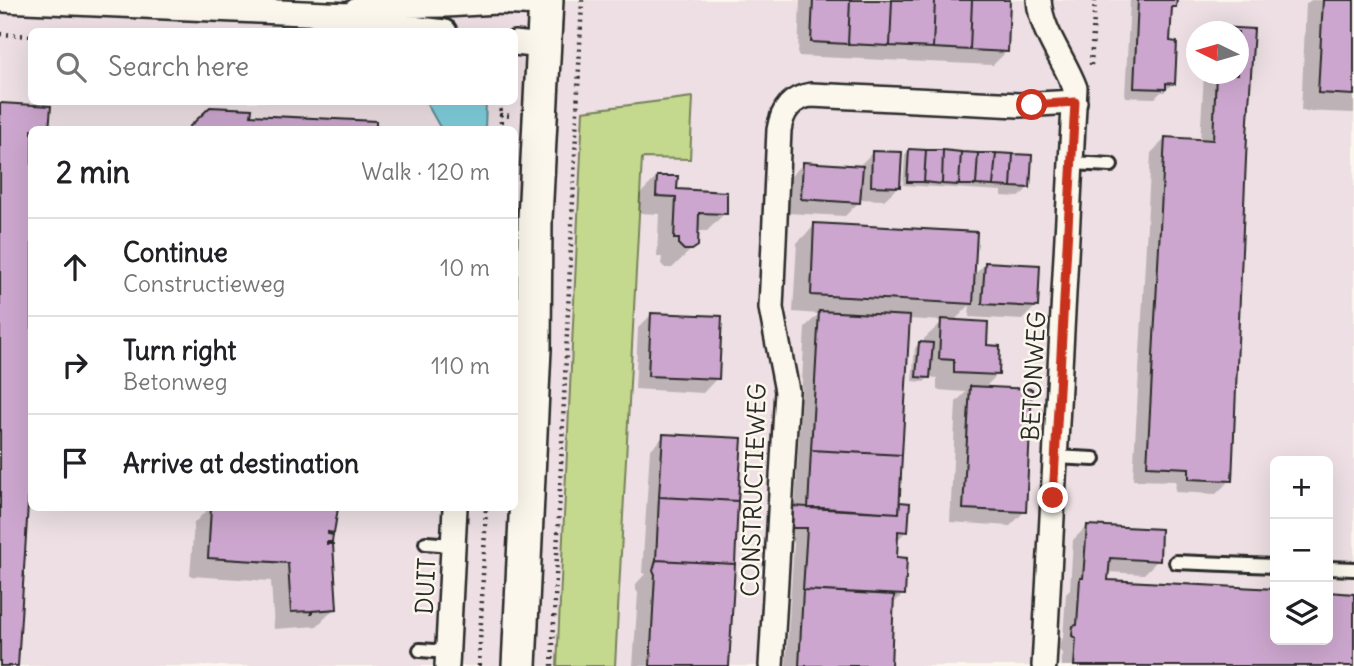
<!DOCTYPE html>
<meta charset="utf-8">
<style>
body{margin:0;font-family:Delius,sans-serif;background:#f2f2f2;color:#202124}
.controls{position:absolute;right:21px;bottom:21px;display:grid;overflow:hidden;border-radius:10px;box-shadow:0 7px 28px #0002}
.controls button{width:63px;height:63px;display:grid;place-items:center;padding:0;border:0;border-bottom:2px solid #e0e0e0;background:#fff;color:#202124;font:35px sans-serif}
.compass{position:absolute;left:1186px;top:21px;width:63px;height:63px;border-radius:50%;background:#fff;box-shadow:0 7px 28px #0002;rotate:275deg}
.stop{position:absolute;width:21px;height:21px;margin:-16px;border:5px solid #c8321e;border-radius:50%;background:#fff}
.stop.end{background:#c8321e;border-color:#fff;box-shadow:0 2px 7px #0008}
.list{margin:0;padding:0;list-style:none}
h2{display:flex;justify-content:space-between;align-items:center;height:91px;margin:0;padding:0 28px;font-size:30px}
h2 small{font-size:23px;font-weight:400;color:#757577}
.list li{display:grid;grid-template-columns:46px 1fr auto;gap:21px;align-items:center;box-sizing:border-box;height:98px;padding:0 28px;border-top:2px solid #e0e0e0}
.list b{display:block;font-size:26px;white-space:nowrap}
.list p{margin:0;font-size:23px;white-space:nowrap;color:#757577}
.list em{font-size:23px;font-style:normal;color:#757577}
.icon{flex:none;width:38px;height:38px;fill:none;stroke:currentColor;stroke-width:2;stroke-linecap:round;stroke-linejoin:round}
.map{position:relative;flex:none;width:1354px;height:666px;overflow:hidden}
.search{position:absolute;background:#fff;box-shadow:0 7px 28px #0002;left:28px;top:28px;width:490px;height:77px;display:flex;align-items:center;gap:18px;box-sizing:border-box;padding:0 24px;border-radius:10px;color:#757577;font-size:26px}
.panel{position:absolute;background:#fff;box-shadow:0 7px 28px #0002;left:28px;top:126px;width:490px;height:385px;border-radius:10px}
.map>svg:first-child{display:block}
.built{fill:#eddfe3;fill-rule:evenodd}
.green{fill:#c5d98e;stroke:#78825c;stroke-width:2}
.water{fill:#80cfdd;stroke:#5e8d96;stroke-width:2}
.shadow{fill:#0003}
.building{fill:#cca6ce;stroke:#2b2b2b;stroke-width:2}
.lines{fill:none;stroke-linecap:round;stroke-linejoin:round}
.service-casing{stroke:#2b2b2b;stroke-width:18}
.minor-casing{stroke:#2b2b2b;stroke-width:28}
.secondary-casing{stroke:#2b2b2b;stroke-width:38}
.path{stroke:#2b2b2b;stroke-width:4.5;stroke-dasharray:2 5;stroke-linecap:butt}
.service{stroke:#fbf7ec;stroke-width:12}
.minor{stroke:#fbf7ec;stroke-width:23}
.secondary{stroke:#fbf7ec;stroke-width:33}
.route{stroke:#c8321e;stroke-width:9}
.labels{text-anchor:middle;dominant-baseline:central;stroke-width:5;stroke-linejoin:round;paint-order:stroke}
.street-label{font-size:24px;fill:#2b2b2b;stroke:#fbf7ec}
</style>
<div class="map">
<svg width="1354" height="666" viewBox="0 0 1354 666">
<rect width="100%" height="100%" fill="#fbf7ec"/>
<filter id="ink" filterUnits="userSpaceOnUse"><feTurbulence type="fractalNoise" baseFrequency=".0143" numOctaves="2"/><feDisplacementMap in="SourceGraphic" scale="14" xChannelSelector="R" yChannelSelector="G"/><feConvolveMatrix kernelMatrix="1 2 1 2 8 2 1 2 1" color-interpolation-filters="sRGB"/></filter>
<g filter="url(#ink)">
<path class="built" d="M0 0H1354V666H0ZM32 32H514V102H32ZM1196 32H1238V74H1196ZM32 130H514V508H32ZM1275 461H1328V640H1275Z"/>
<path class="green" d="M693 97 690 159 642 158 615 666H557L583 111Z"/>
<path class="water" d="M426 102H486L485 129H441Z"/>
<path class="shadow" d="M800 0H1009L1007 51 993 65 798 56Z
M1130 0H1175V7L1170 11 1168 43 1173 83 1164 92H1161L1155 98 1125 97Z
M1311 0H1354V113L1301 111 1306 4Z
M1220 29 1252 31 1246 136 1230 480 1216 494 1175 492 1176 481 1133 480 1151 153 1165 139 1200 141 1204 74H1238V32H1218Z
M909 150 1028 188 1019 197 1002 196V191L903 185 905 155Z
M873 152 899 186 884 200 859 199V202L845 216 787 213 789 178 803 164 858 167Z
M657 177 676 191 725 213 707 231H696V245L672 268H665L661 264 662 257H657L659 214 639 213V195Z
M815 225 973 276 985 264 1036 306 1022 320 969 317 970 305 953 322 985 347 997 375 983 389 1024 512 1010 526 950 522 956 402 966 392 937 390V378L929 377 924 382 912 381 915 348 919 344H924V339L943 321 908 319 898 504 908 505 906 531 896 542 895 559 903 594 892 605 889 666H786L794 542 779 541 780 522 795 508 805 327 819 314 793 312 797 243Z
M652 314 717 378 703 393 635 389 638 328Z
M664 436 727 666H633L638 593 636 590V584L645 574 642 573 650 450Z
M209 508 278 509V508H337L332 532 328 536 331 541 326 546 335 608 317 626 274 629 271 581 190 576 194 523Z
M1087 526 1158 560 1144 574 1107 572V582L1275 591V640H1328V594L1354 595V666H1062V653L1059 650 1060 642 1063 638 1066 594 1070 590 1073 540Z"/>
<path class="building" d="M813 0H850L848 44 811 42Z
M850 0H892L890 46 848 44Z
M892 0H935L933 48 890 46Z
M935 0H972L970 50 933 48Z
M972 0H1010L1008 52 970 50Z
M1138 0H1177L1176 7H1172L1170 41 1177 42 1175 84 1166 83V89L1134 88Z
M1323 0H1354V95L1318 93Z
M1219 27 1254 29 1247 136 1232 481 1189 479V468L1147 466 1165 137 1213 140 1216 74H1238V32H1219Z
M0 103 51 106 49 130H32V439L18 666H0Z
M210 107 252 109 251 115 376 121V130H186Z
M909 149 926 150 924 182H907Z
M926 150H943L942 184 924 182Z
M943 150 961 152 959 185 942 184Z
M872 151 902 152 900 187 871 186Z
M961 152 978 153 976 185H959Z
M978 153H996L993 186 976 185Z
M996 153 1013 154 1011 187 993 186Z
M1013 154 1032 155 1030 188 1011 187Z
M803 162 863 166 860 203 801 199Z
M657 176H678L677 189 727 192V214L699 213 698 246 692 250H684L679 245V239H674L676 197 656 196Z
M814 223 977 232 973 304 811 295Z
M985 262 1040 265 1038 307 982 304Z
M819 311 910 316 902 455 811 450Z
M651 313 722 316 719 379 648 376Z
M941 319 988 322 987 345 1000 346 999 375 954 373V360L939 359Z
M919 342 933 343 930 378 916 377Z
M970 386 1032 389 1026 512 963 509Z
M663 434 742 438 738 501 659 497Z
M811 450 902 455 899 513 808 508Z
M659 497 738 501 735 564 656 560Z
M900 502 910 503 908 532 898 531V535L897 557 907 558 905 595 803 590 807 528H792L793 506 899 513Z
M211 508H338L334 533 328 532V534L333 535 332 542H327V544H333L337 609 312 611V614H311V611L291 612 288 563 208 558Z
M1087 525 1161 529 1160 561 1110 558 1108 580 1275 589V640H1328V592L1354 594V666H1074L1076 638 1072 636 1073 626 1077 625 1080 578H1083Z
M656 560 735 564 729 666H650L655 574 653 571Z
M803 590 894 595 891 666H799Z"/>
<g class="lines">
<defs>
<path id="service" d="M1071 163 1111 165
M1055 457 1094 459
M426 543 453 545
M1176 562 1275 566
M1328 568 1354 569
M420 650 448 652"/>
<path id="minor" d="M3 0 350 15 362 22 445 32
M1039 0C1041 32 1064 58 1075 88L1044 666
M350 15 363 6 446 5 497 2 546 4
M514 43 544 46
M447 666 455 508
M771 666 787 391 771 308 779 130C782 111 791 98 811 95L1019 105 1075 102"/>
<path id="secondary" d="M519 666 534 349 535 219 546 0"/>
</defs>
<use href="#service" class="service-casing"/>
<use href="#minor" class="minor-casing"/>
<use href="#secondary" class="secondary-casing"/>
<path class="path" d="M0 34 32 36
M1091 65 1095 0
M500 102 501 115
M501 130V115L513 116
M479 666 486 508
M552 666 582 0"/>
<use href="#service" class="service"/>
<use href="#minor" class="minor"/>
<use href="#secondary" class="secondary"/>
</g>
</g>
<g class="lines" filter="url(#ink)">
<path class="route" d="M1032 105 1075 102 1053 498"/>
</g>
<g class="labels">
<g class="street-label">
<text transform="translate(1033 376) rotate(-87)">BETONWEG</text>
<text transform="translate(753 490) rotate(-88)">CONSTRUCTIEWEG</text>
<text transform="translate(425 586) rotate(-87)">DUIT</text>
</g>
</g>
</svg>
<div class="controls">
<button>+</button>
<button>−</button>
<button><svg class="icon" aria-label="layers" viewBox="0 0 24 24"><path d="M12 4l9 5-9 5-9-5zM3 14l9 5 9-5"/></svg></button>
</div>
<svg class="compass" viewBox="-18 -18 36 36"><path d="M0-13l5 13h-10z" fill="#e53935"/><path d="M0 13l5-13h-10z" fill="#757577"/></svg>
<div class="stop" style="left:1032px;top:105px"></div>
<div class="stop end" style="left:1053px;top:498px"></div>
<div class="search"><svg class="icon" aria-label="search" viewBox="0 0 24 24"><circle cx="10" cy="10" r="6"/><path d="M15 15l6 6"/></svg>Search here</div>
<section class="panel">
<h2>2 min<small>Walk · 120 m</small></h2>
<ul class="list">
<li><svg class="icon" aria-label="ahead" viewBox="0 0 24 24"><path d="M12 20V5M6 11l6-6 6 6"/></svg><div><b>Continue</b><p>Constructieweg</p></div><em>10 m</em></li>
<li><svg class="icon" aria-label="right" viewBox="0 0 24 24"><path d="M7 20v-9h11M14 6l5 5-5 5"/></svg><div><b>Turn right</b><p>Betonweg</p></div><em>110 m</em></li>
<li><svg class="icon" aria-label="arrive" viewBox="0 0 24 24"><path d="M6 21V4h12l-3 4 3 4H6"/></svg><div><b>Arrive at destination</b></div></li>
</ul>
</section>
</div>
